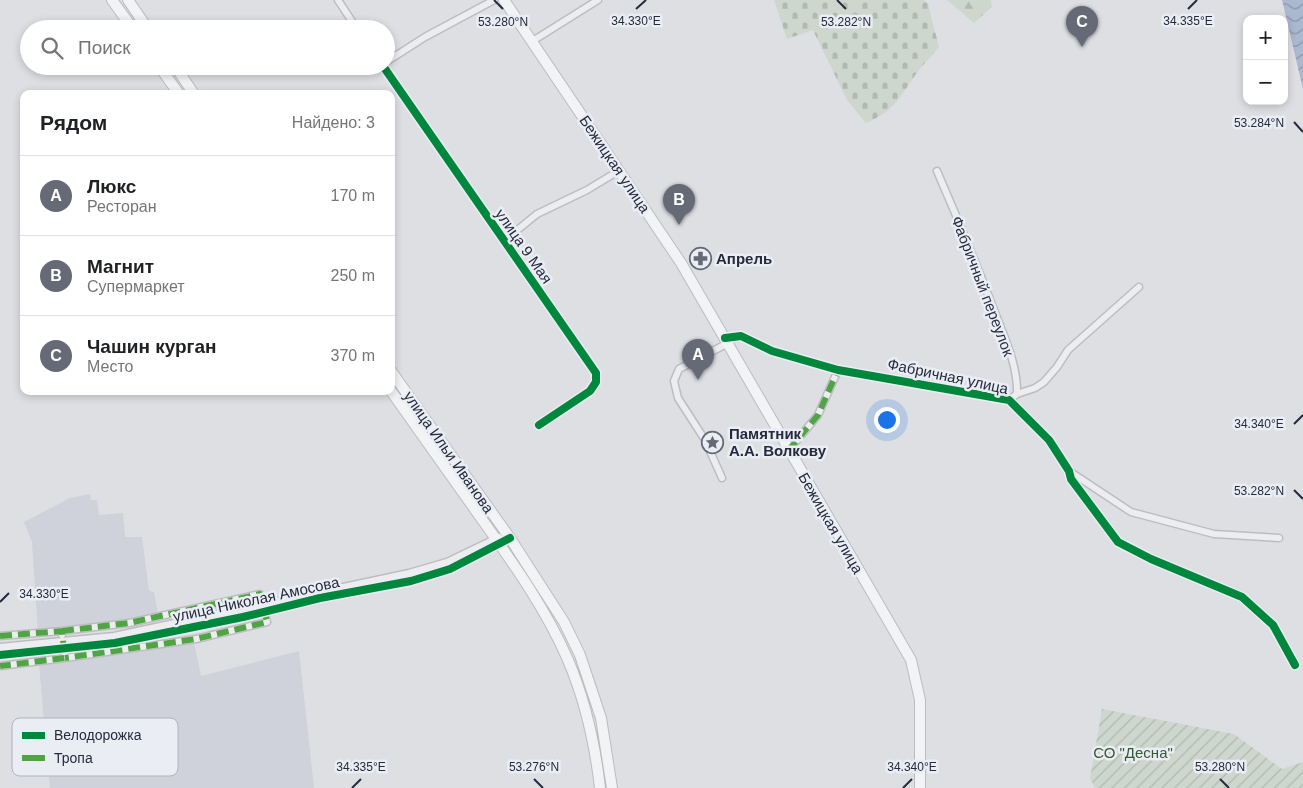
<!DOCTYPE html>
<html lang="ru">
<meta charset="utf-8">
<style>
body{margin:0;font-family:Arial,sans-serif;background:#f2f2f2;color:#202124}
.controls{position:absolute;right:15px;top:15px;display:grid;overflow:hidden;border-radius:10px;box-shadow:0 2px 8px #0003}
.controls button{width:45px;height:45px;display:grid;place-items:center;padding:0;border:0;border-bottom:1px solid #e0e0e0;background:#fff;color:#202124;font:25px sans-serif}
.you{position:absolute;left:886px;top:419px;width:18px;height:18px;margin:-12px;border:4px solid #fff;border-radius:50%;background:#1a73e8;box-shadow:0 0 0 8px #1a73e833}
.badge{display:grid;place-items:center;width:32px;height:32px;border-radius:50%;background:#666a76;color:#fff;font-size:16px;font-weight:700}
.pin{position:absolute;translate:-50% -41px;filter:drop-shadow(0 1px 2px #0008)}
.pin::after{content:'';position:absolute;top:26px;width:18px;height:15px;background:inherit;clip-path:polygon(0 0,100% 0,50% 100%)}
.list{margin:0;padding:0;list-style:none}
h2{display:flex;justify-content:space-between;align-items:center;height:65px;margin:0;padding:0 20px;font-size:21px}
h2 small{font-size:16px;font-weight:400;color:#757577}
.list li{display:grid;grid-template-columns:32px 1fr auto;gap:15px;align-items:center;box-sizing:border-box;height:80px;padding:0 20px;border-top:1px solid #e0e0e0}
.list b{display:block;font-size:19px;white-space:nowrap}
.list p{margin:0;font-size:16px;white-space:nowrap;color:#757577}
.list em{font-size:16px;font-style:normal;color:#757577}
.icon{flex:none;width:28px;height:28px;fill:none;stroke:currentColor;stroke-width:2;stroke-linecap:round;stroke-linejoin:round}
.map{position:relative;flex:none;width:1303px;height:788px;overflow:hidden}
.search{position:absolute;background:#fff;box-shadow:0 2px 8px #0003;left:20px;top:20px;width:375px;height:55px;display:flex;align-items:center;gap:12px;box-sizing:border-box;padding:0 18px;border-radius:28px;color:#757577;font-size:19px}
.panel{position:absolute;background:#fff;box-shadow:0 2px 8px #0003;left:20px;top:90px;width:375px;height:305px;border-radius:10px}
.map>svg:first-child{display:block}
.built{fill:#cfd2da}
.forest{fill:url(#forest-firs)}
.cemetery{fill:url(#cemetery-stones)}
.garden{fill:url(#garden-furrows)}
.water{fill:url(#water-waves)}
.lines{fill:none;stroke-linecap:round;stroke-linejoin:round}
.street-casing{stroke:#bcbdc1;stroke-width:9}
.primary-casing{stroke:#babcc1;stroke-width:12}
.street{stroke:#ededf0;stroke-width:6}
.primary{stroke:#f2f3f4;stroke-width:10}
.quiet{stroke:#50a445;stroke-width:6;stroke-dasharray:12 6;stroke-linecap:butt}
.cycleway-casing{stroke:#eaedf4;stroke-width:11}
.cycleway{stroke:#00873e;stroke-width:8}
.ticks{fill:none;stroke:#252b3c;stroke-width:2}
.labels{text-anchor:middle;dominant-baseline:central;stroke-width:5;stroke-linejoin:round;paint-order:stroke}
.street-label{font-size:15px;fill:#252b3c;stroke:#eaedf4}
.poi-label{font-size:15px;font-weight:bold;fill:#252b3c;stroke:#eaedf4;text-anchor:start}
.park-label{font-size:15px;fill:#355932;stroke:#eaedf4}
.key{fill:#eaedf4;stroke:#afb3bd;stroke-width:1}
.key-label{font-size:14px;fill:#252b3c}
.ticks-label{font-size:12px;text-anchor:middle;fill:#252b3c;stroke:#eaedf4;stroke-width:5;stroke-linejoin:round;paint-order:stroke}
</style>
<div class="map">
<svg width="1303" height="788" viewBox="0 0 1303 788">
<defs>
<pattern id="forest-firs" width="22" height="20" patternUnits="userSpaceOnUse" patternTransform="scale(1.25)"><rect width="22" height="20" fill="#cdd7ce"/><path d="M5 1l3.5 6h-7zM16 11l3.5 6h-7z" fill="#b0b9b2"/></pattern>
<pattern id="cemetery-stones" width="16" height="16" patternUnits="userSpaceOnUse" patternTransform="scale(1.25)"><rect width="16" height="16" fill="#cdd7ce"/><path d="M2 7V4a2 2 0 0 1 4 0v3zM10 15v-3a2 2 0 0 1 4 0v3z" fill="#b0b9b2"/></pattern>
<pattern id="garden-furrows" width="10" height="10" patternUnits="userSpaceOnUse" patternTransform="scale(1.25)"><rect width="10" height="10" fill="#cdd7ce"/><path d="M-1 1l2-2M0 10L10 0M9 11l2-2" fill="none" stroke="#b0b9b2"/></pattern>
<pattern id="water-waves" width="16" height="10" patternUnits="userSpaceOnUse" patternTransform="scale(1.25)"><rect width="16" height="10" fill="#aab8d0"/><path d="M0 5q4-4 8 0t8 0" fill="none" stroke="#8a96aa"/></pattern>
</defs>
<rect width="100%" height="100%" fill="#dedfe3"/>
<path class="built" d="M90 494 91 500H97L99 515 123 513 125 537H142L149 591 154 592 158 613 134 620 38 633 32 542 24 522 70 498Z
M194 643 201 676 299 651 314 788H50L39 665Z"/>
<path class="forest" d="M947 0H991L992 7 974 23Z"/>
<path class="cemetery" d="M774 0H924L928 4 939 47C932 56 923 64 916 74 900 97 894 111 866 123L847 100 813 30 787 39Z"/>
<path class="garden" d="M1102 709 1234 734 1282 769 1303 762V788H1095L1090 778Z"/>
<path class="water" d="M1282 0H1303V89Z"/>
<g class="lines">
<defs>
<path id="street" d="M338 0 357 29
M531 42 598 0
M386 62 425 37 494 0
M383 66 596 373V382L590 391 539 425
M937 171C957 217 976 263 994 310 1004 337 1018 365 1017 394L1009 400
M504 241 537 214 587 190 620 170
M725 338 741 336 772 351 838 370 1009 400 1049 440 1069 471 1071 479 1118 542 1151 559 1242 597 1273 625 1295 665
M1017 394 1035 388 1044 382 1057 367 1068 350 1139 287
M788 451 818 415 838 370
M1069 471 1131 512 1214 534 1279 538
M722 478 705 440 678 398 674 381 679 369 728 343
M62 631 129 623 260 594 267 622 196 639 65 658
M0 636 62 631V635
M0 647 114 636 409 573 447 562 499 537
M0 655 115 643 243 617 320 598 411 581 450 569 510 538
M0 666 65 658V655"/>
<path id="primary" d="M112 0 133 29
M128 0 148 29
M504 0 681 263 911 660 920 700V788
M159 66 179 94
M175 66 194 94
M391 371 510 538 564 622 580 655 601 718 612 788
M391 391C421 433 451 476 481 518 513 563 546 609 568 660 585 700 595 744 600 788"/>
</defs>
<use href="#street" class="street-casing"/>
<use href="#primary" class="primary-casing"/>
<use href="#street" class="street"/>
<use href="#primary" class="primary"/>
<path class="quiet" d="M788 451 818 415 838 370
M62 631 129 623 260 594 267 622 196 639 65 658
M0 636 62 631 65 658 0 666"/>
<defs>
<path id="cycleway" d="M383 66 596 373V382L590 391 539 425
M725 338 741 336 772 351 838 370 1009 400 1049 440 1069 471 1071 479 1118 542 1151 559 1242 597 1273 625 1295 665
M0 655 115 643 243 617 320 598 411 581 450 569 510 538"/>
</defs>
<use href="#cycleway" class="cycleway-casing"/>
<use href="#cycleway" class="cycleway"/>
</g>
<path class="ticks" d="M494 0 503 9M837 0 846 9M636 9 646 0M1188 9 1197 0M1294 122 1303 132M1294 424 1303 415M1294 490 1303 499M0 602 9 593M534 779 543 788M1220 779 1229 788M352 788 361 779M903 788 912 779"/>
<defs>
<symbol id="pharmacy-ring" viewBox="-11 -11 22 22"><circle r="9.5" fill="#eaedf4" stroke="#666a76" stroke-width="1.5"/><path d="M-2-6h4v4h4v4h-4v4h-4v-4h-4v-4h4Z" fill="#666a76"/></symbol>
<symbol id="sight-ring" viewBox="-11 -11 22 22"><circle r="9.5" fill="#eaedf4" stroke="#666a76" stroke-width="1.5"/><path d="M0-6L1.8-2.2L6-1.7L2.9 1.2L3.7 5.4L0 3.3L-3.7 5.4L-2.9 1.2L-6-1.7L-1.8-2.2Z" fill="#666a76"/></symbol>
</defs>
<g fill-rule="evenodd">
<use href="#pharmacy-ring" x="688" y="246" width="25" height="25"/>
<use href="#sight-ring" x="700" y="430" width="25" height="25"/>
</g>
<g class="labels">
<g class="street-label">
<text transform="translate(615 164) rotate(56)">Бежицкая улица</text>
<text transform="translate(524 246) rotate(55)">улица 9 Мая</text>
<text transform="translate(983 286) rotate(69)">Фабричный переулок</text>
<text transform="translate(948 376) rotate(12)">Фабричная улица</text>
<text transform="translate(449 452) rotate(55)">улица Ильи Иванова</text>
<text transform="translate(831 523) rotate(60)">Бежицкая улица</text>
<text transform="translate(256 599) rotate(-12)">улица Николая Амосова</text>
</g>
<g class="poi-label">
<text x="716" y="258">Апрель</text>
<text x="729" y="433">Памятник<tspan x="729" dy="17">А.А. Волкову</tspan></text>
</g>
<g class="park-label">
<text x="1133" y="752">СО "Десна"</text>
</g>
</g>
<rect x="12" y="718" width="166" height="58" rx="8" class="key"/>
<rect x="22" y="732" width="23" height="7" fill="#00873e"/>
<rect x="22" y="755" width="23" height="6" fill="#50a445"/>
<g class="key-label">
<text x="54" y="740">Велодорожка</text>
<text x="54" y="763">Тропа</text>
</g>
<g class="ticks-label">
<text x="636" y="25">34.330°E</text>
<text x="1188" y="25">34.335°E</text>
<text x="503" y="26">53.280°N</text>
<text x="846" y="26">53.282°N</text>
<text x="1259" y="127">53.284°N</text>
<text x="1259" y="428">34.340°E</text>
<text x="1259" y="495">53.282°N</text>
<text x="44" y="598">34.330°E</text>
<text x="534" y="771">53.276°N</text>
<text x="1220" y="771">53.280°N</text>
<text x="361" y="771">34.335°E</text>
<text x="912" y="771">34.340°E</text>
</g>
</svg>
<div class="controls">
<button>+</button>
<button>−</button>
</div>
<div class="you"></div>
<div class="pin badge" style="left:698px;top:380px">A</div>
<div class="pin badge" style="left:679px;top:225px">B</div>
<div class="pin badge" style="left:1082px;top:47px">C</div>
<div class="search"><svg class="icon" aria-label="search" viewBox="0 0 24 24"><circle cx="10" cy="10" r="6"/><path d="M15 15l6 6"/></svg>Поиск</div>
<section class="panel">
<h2>Рядом<small>Найдено: 3</small></h2>
<ul class="list">
<li><span class="badge">A</span><div><b>Люкс</b><p>Ресторан</p></div><em>170 m</em></li>
<li><span class="badge">B</span><div><b>Магнит</b><p>Супермаркет</p></div><em>250 m</em></li>
<li><span class="badge">C</span><div><b>Чашин курган</b><p>Место</p></div><em>370 m</em></li>
</ul>
</section>
</div>
